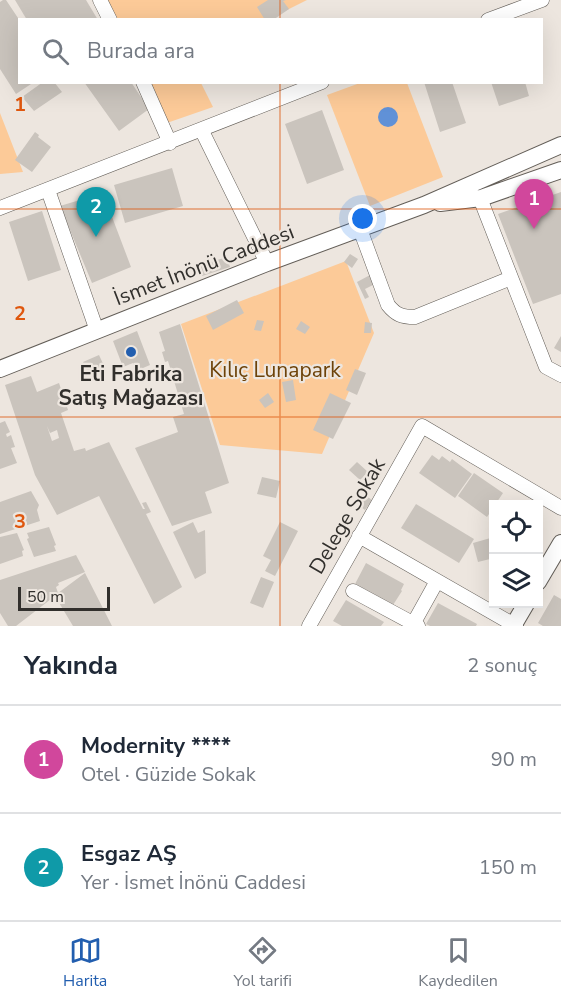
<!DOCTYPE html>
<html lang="tr">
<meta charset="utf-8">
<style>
body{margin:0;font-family:"Nunito Sans",sans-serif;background:#f6f6f7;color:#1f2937}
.controls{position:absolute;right:18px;bottom:18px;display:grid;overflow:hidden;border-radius:0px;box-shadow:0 6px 24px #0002}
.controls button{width:54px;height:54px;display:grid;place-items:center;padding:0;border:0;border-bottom:2px solid #e0e1e3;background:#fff;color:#1f2937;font:30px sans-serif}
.scale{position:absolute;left:18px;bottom:15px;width:92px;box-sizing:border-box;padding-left:6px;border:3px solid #312f2c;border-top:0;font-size:16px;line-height:21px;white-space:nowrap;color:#312f2c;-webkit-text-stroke:4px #ede6df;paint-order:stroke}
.you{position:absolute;left:363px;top:219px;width:21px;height:21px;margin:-15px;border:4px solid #fff;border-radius:50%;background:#1a73e8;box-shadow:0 0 0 9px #1a73e833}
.badge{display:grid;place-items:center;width:39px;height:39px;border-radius:50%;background:#225eaf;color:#fff;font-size:20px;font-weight:700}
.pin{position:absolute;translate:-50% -50px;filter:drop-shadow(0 2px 3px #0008)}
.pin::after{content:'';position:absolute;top:32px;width:21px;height:18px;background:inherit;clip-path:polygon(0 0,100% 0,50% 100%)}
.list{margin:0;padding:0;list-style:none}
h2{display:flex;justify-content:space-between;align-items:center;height:78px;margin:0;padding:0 24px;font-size:26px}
h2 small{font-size:20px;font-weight:400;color:#747a83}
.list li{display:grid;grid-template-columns:39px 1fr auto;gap:18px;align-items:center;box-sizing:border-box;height:108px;padding:0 24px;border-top:2px solid #e0e1e3}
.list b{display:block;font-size:22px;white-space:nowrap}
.list p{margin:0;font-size:20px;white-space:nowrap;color:#747a83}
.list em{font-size:20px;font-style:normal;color:#747a83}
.icon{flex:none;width:33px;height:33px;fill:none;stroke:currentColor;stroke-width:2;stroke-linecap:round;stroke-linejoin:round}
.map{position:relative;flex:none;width:561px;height:626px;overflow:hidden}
.search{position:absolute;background:#fff;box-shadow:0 6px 24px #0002;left:18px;right:18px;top:18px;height:66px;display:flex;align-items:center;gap:15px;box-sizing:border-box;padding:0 21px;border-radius:0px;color:#747a83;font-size:22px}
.sheet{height:294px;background:#fff}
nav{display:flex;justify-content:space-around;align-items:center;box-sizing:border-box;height:84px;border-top:2px solid #e0e1e3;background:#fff;font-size:16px;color:#747a83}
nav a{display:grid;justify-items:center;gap:3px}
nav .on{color:#225eaf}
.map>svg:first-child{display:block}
.green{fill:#fcca98}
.water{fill:#6091d7}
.building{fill:#cac4bd;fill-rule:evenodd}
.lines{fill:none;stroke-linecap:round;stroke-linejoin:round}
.minor-casing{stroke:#635e58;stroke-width:15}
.major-casing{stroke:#635e58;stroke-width:18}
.minor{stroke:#fff;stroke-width:14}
.major{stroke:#fff;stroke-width:16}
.grid{fill:none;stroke:#df570e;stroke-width:1.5;stroke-opacity:0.55}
.poi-dot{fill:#225eaf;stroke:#ede6df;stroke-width:2}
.labels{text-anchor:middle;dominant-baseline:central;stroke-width:4.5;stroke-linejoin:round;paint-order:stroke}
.street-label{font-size:21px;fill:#312f2c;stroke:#ede6df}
.park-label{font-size:21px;fill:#6d4208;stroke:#ede6df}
.poi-label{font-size:21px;font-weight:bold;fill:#312f2c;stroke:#ede6df}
.grid-label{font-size:20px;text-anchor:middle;font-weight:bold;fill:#df570e;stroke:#ede6df;stroke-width:4.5;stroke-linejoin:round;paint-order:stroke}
</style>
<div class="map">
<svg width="561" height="626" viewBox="0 0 561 626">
<rect width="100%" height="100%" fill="#ede6df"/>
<path class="green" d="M96 0H307L267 20 106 19Z
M139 83H201L213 107 161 125Z
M360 83H407L443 177 370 206 327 95Z
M0 113 23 172 0 174Z
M346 261 374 333 322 454 220 445 181 324Z"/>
<path class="water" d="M378 117a10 10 0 1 1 20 0a10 10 0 1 1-20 0Z"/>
<path class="building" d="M3 0H6L20 21V82H34L16 94 0 69V2Z
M15 0H86L98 20H27Z
M268 0H286L283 1 289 9 273 20H265L257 7Z
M43 82H54L62 92 34 111 22 97Z
M84 82H131L149 109 119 131Z
M424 82H452L466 123 440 132Z
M491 82H525L529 96 499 106Z
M322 110 344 170 307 184 285 124Z
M35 132 39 135 38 137 51 147 32 172 15 160Z
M172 168 183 206 125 223 114 185Z
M561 192V294L533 304 498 214Z
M103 193 131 267 92 283 60 206Z
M42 211 61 270 28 281 9 222Z
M350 254 358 259 352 268 344 262Z
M227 257 230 267 202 276 198 266Z
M372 274 377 283 365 289 369 297 365 299 357 282Z
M237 300 244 313 213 330 206 316Z
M257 320 264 321 261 331 254 330Z
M301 321 310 327 305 334 296 329Z
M365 322 372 323 371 333H364Z
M180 324 229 483 205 492 212 513 172 526 135 448 178 432 173 417 184 414 168 361 165 362 162 352 165 351 159 332Z
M137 331 150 365 136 371 133 363 123 367 113 341Z
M561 336V352L554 348Z
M99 355 106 370 90 377 83 362Z
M355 369 366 373 357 395 346 390Z
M31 376 37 392 59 383 68 410 61 413 74 451 85 448 86 451 109 442 143 509H145L142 503 146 502 151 512 146 514 182 587 154 604 99 496 57 515 35 475 5 385ZM47 426 50 433 57 430 59 438 52 441Z
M293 380 296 400 286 402 282 382Z
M268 393 274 402 265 408 259 400Z
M330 393 351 403 333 439 313 430Z
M5 421 10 432 6 434 7 437 11 435 15 447 11 448 17 463 0 469V423Z
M432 455 439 460 442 456 450 462 452 459 472 474 455 498 419 473Z
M357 462 368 472 360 480 349 470Z
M474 473 503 493 487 517 458 496Z
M262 477 280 481 276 498 257 494Z
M31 491 39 505 37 510 40 521 0 534V502Z
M365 495 372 500 365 510 358 505Z
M416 504 474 539 459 563 401 528Z
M193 522 198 533 205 530 206 573 195 579 173 532Z
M280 522 298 531 275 576 265 571 271 560 263 556Z
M49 527 56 545 54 546 56 551 34 557 27 539 29 538 27 533Z
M17 533 24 550 22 551 23 556 0 564V537Z
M494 537V558L478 562 473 543Z
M76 555 85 572 58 583 59 585 56 587 58 593 85 573 112 626H73L55 596 16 626H8L0 613V580Z
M366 563 404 584 401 590 402 591 393 605 355 584Z
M261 577 274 582 263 608 250 603Z
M554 595 561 599V626H543L538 623Z
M346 600 384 622 381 626H342L333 621Z
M438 603 477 624 476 626H430L426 624Z"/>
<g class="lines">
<defs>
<path id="minor" d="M100 0 110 20
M488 20 542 0
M143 82 170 143
M202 131 267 263
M48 190 97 331
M480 198 546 367 561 375
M0 208 322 82
M360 229 388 305C396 315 402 317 415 317L511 278
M359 536 516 626
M353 591 418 626
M309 626 422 426 561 508
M412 626 437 581"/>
<path id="major" d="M440 203 481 198 561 170
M0 369 267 263 424 205 561 145
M538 582 561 543
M513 626 526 604"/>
</defs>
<use href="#minor" class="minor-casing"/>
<use href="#major" class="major-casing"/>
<use href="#minor" class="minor"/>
<use href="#major" class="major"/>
</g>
<path class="grid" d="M280 0V20M280 82V626M0 209H561M0 417H561"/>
<circle class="poi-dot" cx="131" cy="352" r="6"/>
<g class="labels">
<g class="street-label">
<text transform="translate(204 265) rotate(-21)">İsmet İnönü Caddesi</text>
<text transform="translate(347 516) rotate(-60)">Delege Sokak</text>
</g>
<g class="park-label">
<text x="275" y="370">Kılıç Lunapark</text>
</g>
<g class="poi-label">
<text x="131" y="374">Eti Fabrika<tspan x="131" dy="24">Satış Mağazası</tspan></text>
</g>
</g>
<g class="grid-label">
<text x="20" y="111">1</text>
<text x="20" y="320">2</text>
<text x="20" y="528">3</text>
</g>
</svg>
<div class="controls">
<button><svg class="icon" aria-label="locate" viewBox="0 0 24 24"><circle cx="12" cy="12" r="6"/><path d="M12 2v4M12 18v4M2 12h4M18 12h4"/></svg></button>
<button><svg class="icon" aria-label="layers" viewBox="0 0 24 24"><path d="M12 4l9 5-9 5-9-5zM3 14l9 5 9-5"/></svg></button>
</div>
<div class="scale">50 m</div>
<div class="you"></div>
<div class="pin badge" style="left:534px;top:229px;background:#d1479c">1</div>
<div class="pin badge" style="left:96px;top:237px;background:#0f9aa8">2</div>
<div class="search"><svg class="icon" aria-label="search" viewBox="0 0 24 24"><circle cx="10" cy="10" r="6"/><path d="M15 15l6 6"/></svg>Burada ara</div>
</div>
<section class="sheet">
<h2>Yakında<small>2 sonuç</small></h2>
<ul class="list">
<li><span class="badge" style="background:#d1479c">1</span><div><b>Modernity ****</b><p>Otel · Güzide Sokak</p></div><em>90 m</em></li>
<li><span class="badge" style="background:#0f9aa8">2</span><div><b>Esgaz AŞ</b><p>Yer · İsmet İnönü Caddesi</p></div><em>150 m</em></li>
</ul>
</section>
<nav>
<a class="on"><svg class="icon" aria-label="map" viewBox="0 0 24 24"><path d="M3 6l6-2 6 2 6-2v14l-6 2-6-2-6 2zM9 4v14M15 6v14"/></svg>Harita</a>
<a><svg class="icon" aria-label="directions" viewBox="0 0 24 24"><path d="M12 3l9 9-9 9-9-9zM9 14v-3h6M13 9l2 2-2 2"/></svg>Yol tarifi</a>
<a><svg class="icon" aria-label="saved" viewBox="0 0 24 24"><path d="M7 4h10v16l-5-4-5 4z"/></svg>Kaydedilen</a>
</nav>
